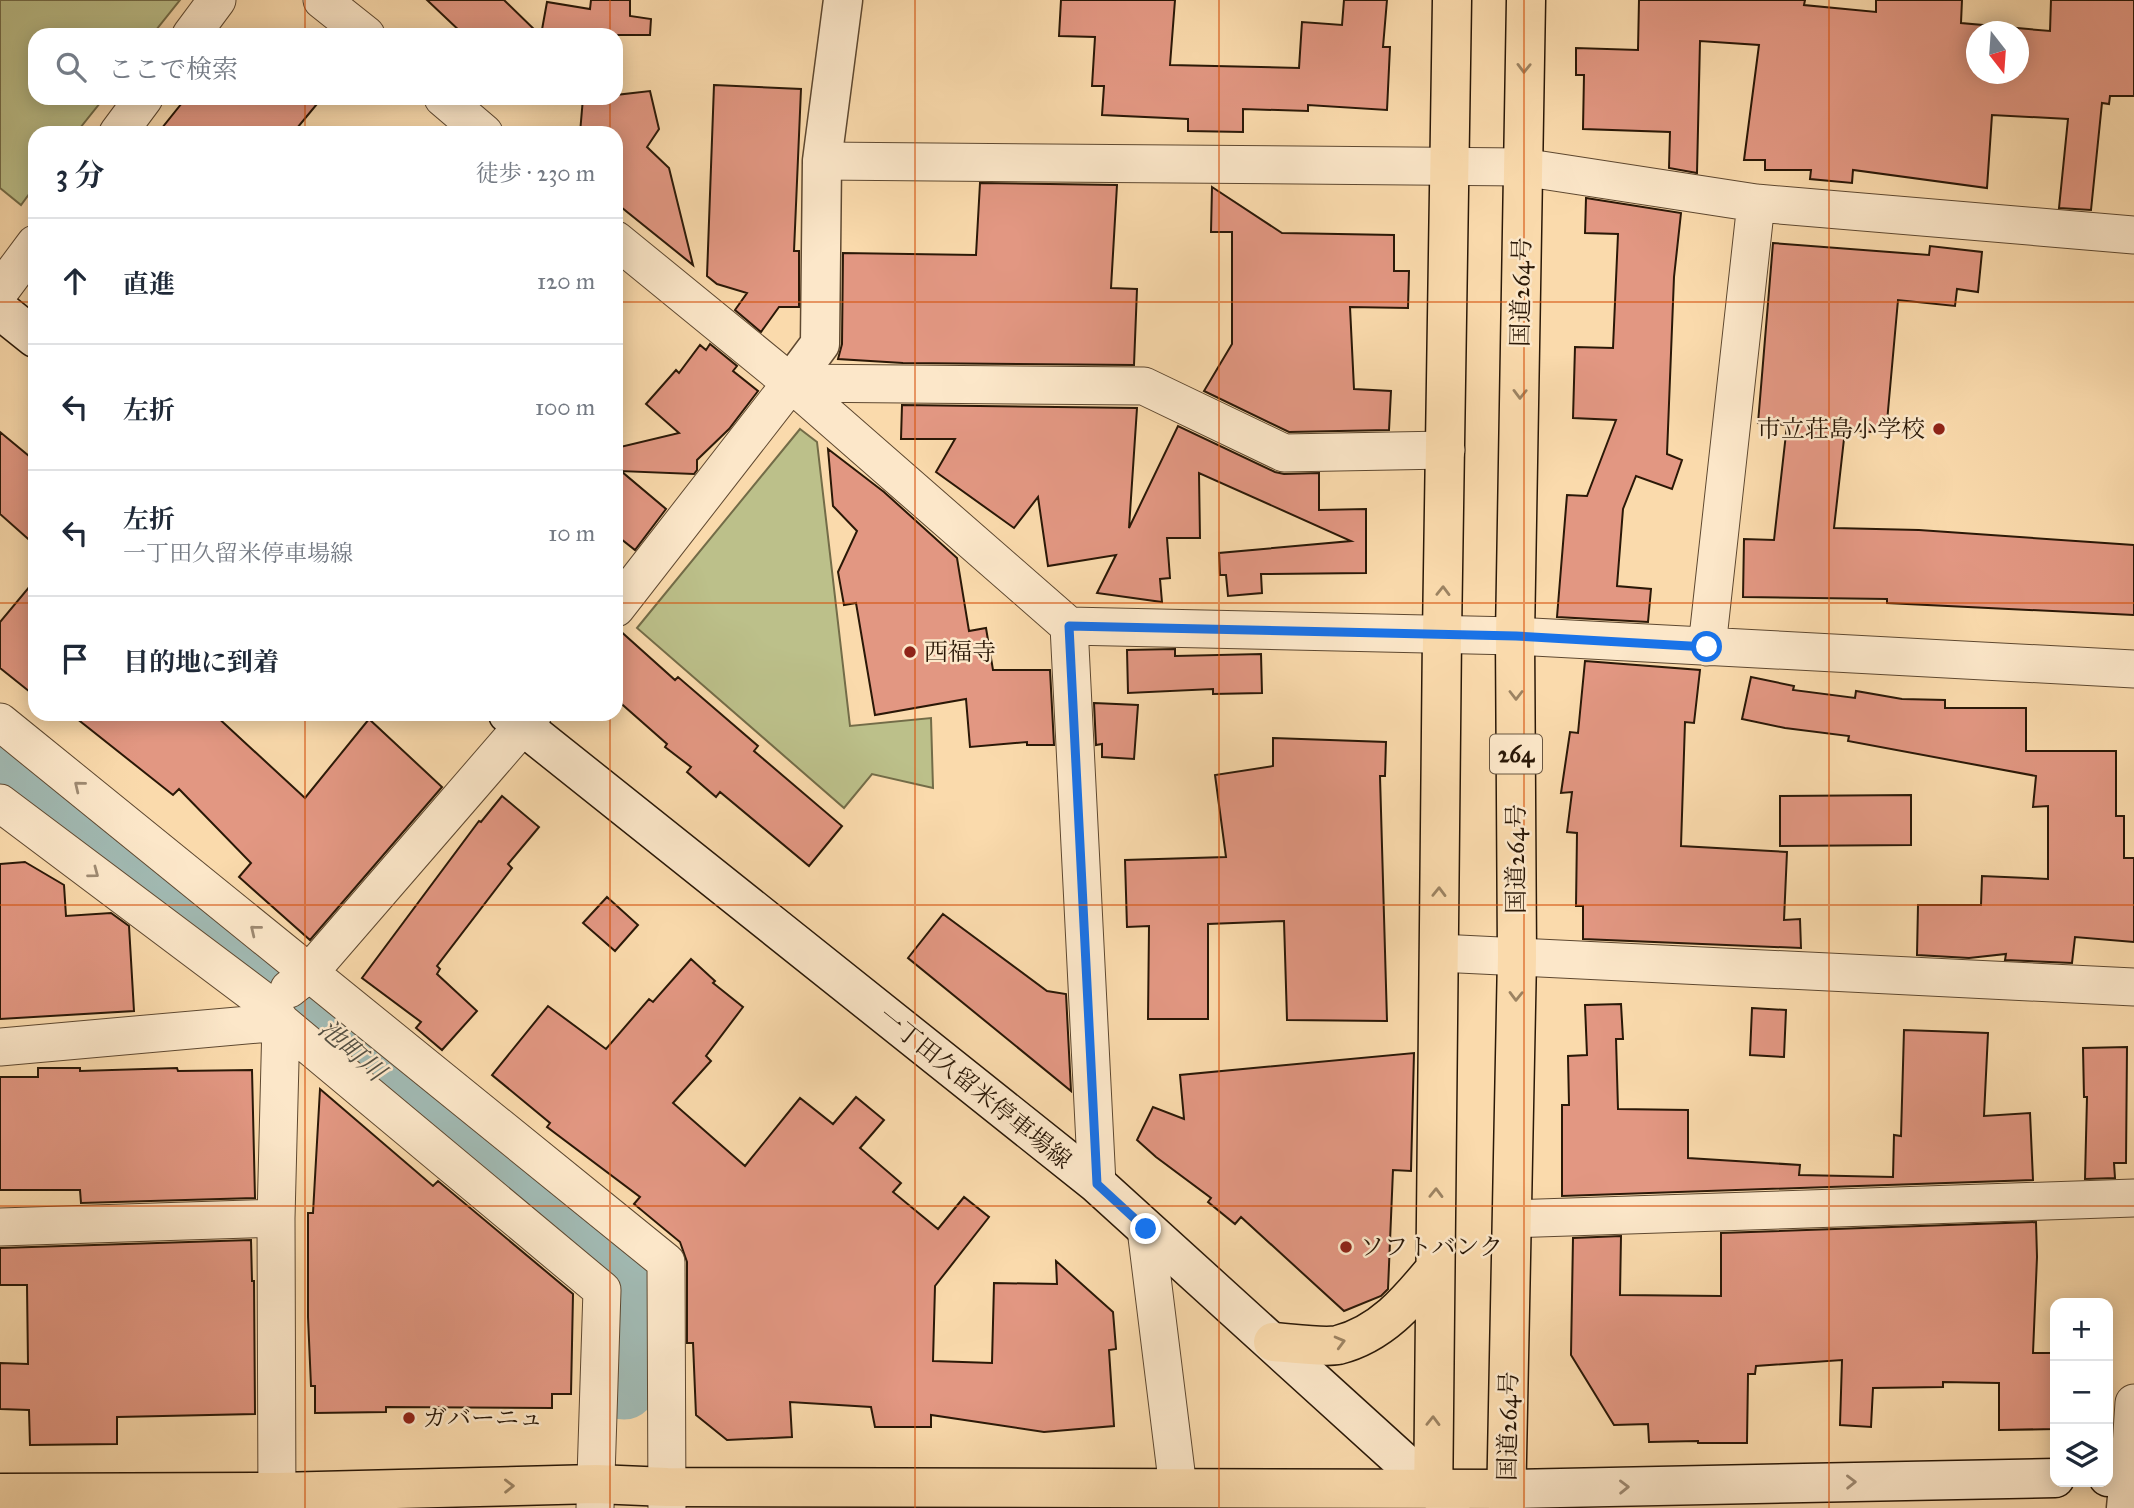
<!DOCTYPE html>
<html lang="ja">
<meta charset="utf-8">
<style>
body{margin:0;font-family:"IM FELL Great Primer","Noto Serif JP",serif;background:#f2f2f3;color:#1f2937}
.controls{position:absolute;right:21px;bottom:21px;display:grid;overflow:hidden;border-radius:14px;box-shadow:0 4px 18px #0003}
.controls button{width:63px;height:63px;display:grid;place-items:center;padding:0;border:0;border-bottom:2px solid #e0e1e3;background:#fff;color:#1f2937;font:35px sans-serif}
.compass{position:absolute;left:1966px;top:21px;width:63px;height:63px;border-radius:50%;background:#fff;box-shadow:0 4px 18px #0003;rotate:163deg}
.stop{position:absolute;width:21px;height:21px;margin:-16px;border:5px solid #1a73e8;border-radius:50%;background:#fff}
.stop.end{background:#1a73e8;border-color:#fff;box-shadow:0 2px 7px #0008}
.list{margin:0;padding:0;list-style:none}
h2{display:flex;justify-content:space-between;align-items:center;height:91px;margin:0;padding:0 28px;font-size:30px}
h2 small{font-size:23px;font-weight:400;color:#747a83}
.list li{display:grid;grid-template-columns:46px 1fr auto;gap:21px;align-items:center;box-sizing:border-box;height:126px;padding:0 28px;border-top:2px solid #e0e1e3}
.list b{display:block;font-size:26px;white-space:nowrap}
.list p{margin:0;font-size:23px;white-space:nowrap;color:#747a83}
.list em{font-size:23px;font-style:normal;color:#747a83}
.icon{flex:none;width:38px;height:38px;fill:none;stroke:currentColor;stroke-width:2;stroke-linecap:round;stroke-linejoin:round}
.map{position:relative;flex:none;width:2134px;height:1508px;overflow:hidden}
.search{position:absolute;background:#fff;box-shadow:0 4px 18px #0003;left:28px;top:28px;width:595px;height:77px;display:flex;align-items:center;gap:18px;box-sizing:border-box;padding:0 24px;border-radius:21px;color:#747a83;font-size:26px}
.panel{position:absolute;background:#fff;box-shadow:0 4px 18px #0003;left:28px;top:126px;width:595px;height:595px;border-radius:21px}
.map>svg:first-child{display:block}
.green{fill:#bcc08a;stroke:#736c48;stroke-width:2}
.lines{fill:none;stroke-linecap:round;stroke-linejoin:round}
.river{stroke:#a1b9b2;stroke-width:65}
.building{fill:#e29782;stroke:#2a1807;stroke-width:2;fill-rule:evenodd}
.minor-casing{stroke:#5e4830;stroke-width:39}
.tertiary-casing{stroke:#5e4830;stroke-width:41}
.secondary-casing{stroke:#2a1807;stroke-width:41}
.trunk-casing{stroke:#2a1807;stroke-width:41}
.minor{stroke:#fce7c9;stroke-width:37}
.tertiary{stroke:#fce7c9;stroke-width:38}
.secondary{stroke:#fce7c9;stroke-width:38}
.trunk{stroke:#fadaac;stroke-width:38}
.oneway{stroke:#9c8362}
.oneway2{stroke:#9e8a72}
.route{stroke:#1a73e8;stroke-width:9}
.grid{fill:none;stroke:#d5520c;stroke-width:2;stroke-opacity:0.55}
.poi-dot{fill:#8f2418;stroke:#fce7c9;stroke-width:2.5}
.labels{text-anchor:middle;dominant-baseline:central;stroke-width:5;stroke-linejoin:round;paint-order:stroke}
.shield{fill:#fce7c9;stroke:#695641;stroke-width:2}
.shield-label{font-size:23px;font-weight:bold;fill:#2a1807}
.street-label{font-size:24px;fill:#2a1807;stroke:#fce7c9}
.poi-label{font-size:24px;fill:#2a1807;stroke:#fce7c9;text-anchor:start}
.water-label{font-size:26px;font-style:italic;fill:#545043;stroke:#fce7c9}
</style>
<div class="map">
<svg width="2134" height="1508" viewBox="0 0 2134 1508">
<rect width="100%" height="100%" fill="#fadaac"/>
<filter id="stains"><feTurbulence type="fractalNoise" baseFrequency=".00286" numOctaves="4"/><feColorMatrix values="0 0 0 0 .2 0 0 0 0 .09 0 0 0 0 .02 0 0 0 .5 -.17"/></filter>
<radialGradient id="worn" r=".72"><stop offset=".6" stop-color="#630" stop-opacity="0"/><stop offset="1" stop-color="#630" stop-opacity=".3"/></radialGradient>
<path class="green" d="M0 0H180L152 35H35V98H104L76 133H35V186L21 205 0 188Z
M800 429 817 442 850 726 931 718 933 788 872 774 844 808 637 628Z"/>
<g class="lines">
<path class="river" d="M0 753 229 943 623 1286 624 1387"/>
</g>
<path class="building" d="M427 0H504L540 35H464Z
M591 0H630V16L651 19 650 35H541L547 2 590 9Z
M1061 0H1175L1170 65 1299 68 1302 22 1342 25 1344 0H1387L1383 47H1390L1387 110 1308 105V111L1243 109V132L1188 131V119L1102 115 1104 86H1092L1095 37 1059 36Z
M1639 0H1805L1804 5 1876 12V0H1962L1961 23 2050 31 2051 0H2134V96H2110L2109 104 2102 103 2091 210 2059 208 2068 119 1992 115 1987 188 1853 170 1852 183 1810 179 1811 170H1765V160H1744L1759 45 1700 41 1697 173 1669 168 1670 132 1583 129 1584 75H1576V48L1638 50ZM1977 32H2019V74H1977Z
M714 85 801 89 794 251H799V307H779L761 332 735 310 747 293 717 284 707 276Z
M650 91 659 129 647 147 669 168 693 265 616 203V133H580L583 98H616V95Z
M186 98H322L293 133H158Z
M980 183 1117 185 1111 288 1137 289 1134 365 903 363 838 359 842 344 843 253 976 255Z
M1212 187 1282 233 1394 235V271H1409L1408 308 1350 307 1354 389 1391 391 1389 430 1289 432 1204 391 1232 344V232H1211Z
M1586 198 1681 213 1674 277 1667 454 1682 460 1672 489 1636 476 1623 509 1617 586 1651 589 1648 622 1557 617 1567 495 1587 496 1616 420 1573 418 1575 347 1613 348 1618 234 1585 233Z
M1773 243 1929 255 1930 246 1982 252 1978 292 1957 289 1955 306 1898 300 1886 433 1845 430 1834 528 1919 530 2134 545V615L1887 603V599L1743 597 1744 539 1774 540 1787 425 1758 423Z
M710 344 737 366 733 371 758 391 729 429 697 460V470L694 474 621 471 666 509 635 550 616 535V448L679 433 646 404 676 370 679 373 700 345 706 350Z
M902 405 1137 408 1129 528 1178 426 1275 472 1284 474 1319 473V510L1366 509V573L1261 574 1262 593 1228 596 1226 575H1220L1219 553 1351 541 1199 473 1200 538H1167L1170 578 1160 579 1162 602 1097 593 1116 555 1048 566 1038 497 1014 528 936 472 955 439H901Z
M0 432 35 461V545L0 514Z
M828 449 884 492 957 558 969 631 986 628 993 670H1050L1054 745H1027V742L970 747 966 699 875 715 856 603 844 605 838 572 857 531 833 506Z
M35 580V696L0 668V622Z
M617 628 675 680 678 677 758 746 754 751 842 826 809 866 720 792 716 797 687 772 691 767 665 747 667 744 616 699Z
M1175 649V656L1261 654 1262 693 1213 694V689L1128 693 1127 650Z
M1585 661 1700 670 1694 723 1685 722 1681 846 1787 852 1784 920 1800 919 1801 948 1583 939V906H1576L1577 833 1567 832 1572 792 1561 793 1570 732 1578 733Z
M1751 677 1794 686 1793 690 1855 698 1856 691 1902 699 1945 700V708H2026V751H2116V816H2124V858H2134V942L2075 937 2072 963 2005 960 2006 954 1969 958 1917 955 1918 905H1981L1982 876 2048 879V806L2033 807 2036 776 1848 741 1849 736 1785 728 1742 719Z
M1094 703 1138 705 1134 759 1102 757V744L1096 745Z
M71 714H214L305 798 369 719 442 787 310 940 239 877 251 863 179 789 173 795Z
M1273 738 1386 742 1385 776H1380L1387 1021 1287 1020 1284 921 1208 924V1019H1148L1149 926 1127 927 1125 860 1226 857 1215 775 1273 766Z
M1911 795V845L1780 846V796Z
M502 796 539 827 508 864 512 868 437 966 440 969 437 974 477 1011 442 1050 416 1028 421 1022 362 978 479 821 481 822Z
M25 862 64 885 66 916 111 913 129 926 134 1011 0 1019V864Z
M607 897 638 925 615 951 583 923Z
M943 914 1047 991 1066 994 1071 1091 908 958Z
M691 959 715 981 713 983 743 1007 706 1056 711 1061 673 1103 745 1166 800 1098 833 1124 856 1097 884 1120 860 1148 901 1183 893 1192 938 1229 964 1197 989 1217 935 1286 933 1361 992 1363 994 1283 1057 1284 1056 1261 1113 1312 1116 1349 1109 1350 1114 1426 1044 1432 931 1415V1427H875L871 1407 790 1402 792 1437 727 1440 696 1415 693 1343H687V1262L680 1242 634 1204 640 1197 547 1127 550 1123 492 1075 548 1006 606 1049 649 999 653 1002Z
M1621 1004 1623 1039H1616L1618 1109 1688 1110V1158L1800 1165 1799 1175 1893 1177 1894 1135 1901 1136 1904 1030 1988 1033 1984 1116 2030 1113 2033 1180 1562 1196V1105H1569L1568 1056 1587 1055 1585 1005Z
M1752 1008 1786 1010 1784 1057 1750 1055Z
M2127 1047 2126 1163H2114L2115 1178 2085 1179 2087 1097H2084L2083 1048Z
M1414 1053 1411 1171 1393 1170 1388 1289 1381 1296 1344 1311 1241 1217 1235 1224 1208 1202 1211 1198 1156 1157 1137 1140 1153 1107 1184 1119 1180 1075Z
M38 1068H80V1071L177 1068 178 1071 252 1070 255 1198 81 1203 80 1190H0V1077H38Z
M320 1089 433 1186 438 1181 573 1294 571 1394H552V1408L386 1407V1412L315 1413V1386H311L308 1317V1213H313Z
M2036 1222 2037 1257 2033 1353H2055V1429L1999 1430V1383L1943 1382V1387L1873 1388 1871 1427 1840 1425 1842 1360 1756 1366 1755 1374H1748L1747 1443H1698V1441L1649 1442 1648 1424 1614 1425 1571 1355 1573 1238 1621 1236 1620 1295 1721 1296V1233Z
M251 1240 252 1281H254L255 1414 117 1417V1444L30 1445 29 1410 0 1409V1363L28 1364 27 1285H0V1248Z"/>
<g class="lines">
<defs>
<path id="minor" d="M322 0 366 35
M191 35 217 0
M443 98 484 133
M118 133 144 98
M822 161 1522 167 1756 203 2134 235
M616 240 791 383 1069 626 1515 636 2134 669
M0 291 35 244
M791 383 1144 386 1284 453 1446 450
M616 608 791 383
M1069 626 1097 1184
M1707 647 1756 203
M0 722 666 1262 667 1508
M0 803 270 1006 281 1022 602 1290 595 1508
M1439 953 2134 987
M289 989 308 974 533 714
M0 1047 281 1022
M1512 1219 2134 1198
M0 1227 276 1218
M1146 1229 1178 1488
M2129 1476 2134 1403
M277 1508 276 1218 281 1022"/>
<path id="tertiary" d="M791 383 820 344 822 161 843 0
M2126 1508 2129 1476"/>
<path id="secondary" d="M0 310 35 338
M508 714 1097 1184 1433 1489 1451 1503
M2108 1477 2134 1476
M1506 1489 2055 1478"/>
<path id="trunk" d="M1273 1342C1289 1343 1324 1348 1338 1345 1381 1334 1408 1302 1435 1269
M0 1493 277 1492 596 1484 667 1487 1506 1489
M1433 1508 1442 635 1452 0
M1506 1508 1517 957 1515 636 1526 0"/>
</defs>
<use href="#minor" class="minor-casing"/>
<use href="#tertiary" class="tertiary-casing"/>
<use href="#secondary" class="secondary-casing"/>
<use href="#trunk" class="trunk-casing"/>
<use href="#minor" class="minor"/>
<use href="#tertiary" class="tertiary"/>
<use href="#secondary" class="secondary"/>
<use href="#trunk" class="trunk"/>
</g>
<defs><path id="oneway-chevron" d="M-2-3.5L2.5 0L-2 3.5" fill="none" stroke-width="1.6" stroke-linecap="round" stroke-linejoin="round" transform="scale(1.75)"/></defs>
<g class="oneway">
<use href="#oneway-chevron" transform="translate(1524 68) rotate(91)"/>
<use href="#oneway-chevron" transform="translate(1520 394) rotate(91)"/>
<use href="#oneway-chevron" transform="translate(1443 591) rotate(-89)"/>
<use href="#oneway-chevron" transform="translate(1516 695) rotate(90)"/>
<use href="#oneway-chevron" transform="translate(1439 892) rotate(-89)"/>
<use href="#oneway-chevron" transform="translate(1516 996) rotate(91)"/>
<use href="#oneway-chevron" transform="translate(1436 1193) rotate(-89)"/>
<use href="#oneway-chevron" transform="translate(1340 1342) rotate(-15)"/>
<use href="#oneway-chevron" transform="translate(1433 1421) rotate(-89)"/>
<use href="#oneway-chevron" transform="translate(509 1486) rotate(-1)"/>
</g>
<g class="oneway2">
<use href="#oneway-chevron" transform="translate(79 786) rotate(-141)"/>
<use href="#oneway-chevron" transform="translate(94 873) rotate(37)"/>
<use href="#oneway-chevron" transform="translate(255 930) rotate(-141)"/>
<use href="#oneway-chevron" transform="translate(1851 1482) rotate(-1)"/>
<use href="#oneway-chevron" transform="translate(1624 1487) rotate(-1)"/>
</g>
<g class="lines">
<path class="route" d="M1146 1229 1097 1184 1069 626 1516 636 1707 647"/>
</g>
<path class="grid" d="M305 0V35M610 0V35M915 0V1508M1219 0V1508M1524 0V1508M1829 0V1508M305 98V133M610 98V133M0 302H35M616 302H2134M0 603H35M616 603H2134M305 714V1508M610 714V1508M0 905H2134M0 1206H2134"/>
<g class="poi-dot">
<circle cx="1939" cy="429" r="7"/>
<circle cx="910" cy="652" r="7"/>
<circle cx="1346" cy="1247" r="7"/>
<circle cx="409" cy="1418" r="7"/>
</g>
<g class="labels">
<rect class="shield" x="1490" y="734.5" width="52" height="39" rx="5"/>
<g class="shield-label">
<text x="1516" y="754">264</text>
</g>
<g class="street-label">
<text transform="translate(1521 292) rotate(-89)">国道264号</text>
<text transform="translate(1516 859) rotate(-90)">国道264号</text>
<text transform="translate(975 1088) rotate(39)">一丁田久留米停車場線</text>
<text transform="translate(1508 1426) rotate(-89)">国道264号</text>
</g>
<g class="poi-label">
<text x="1925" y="429" text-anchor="end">市立荘島小学校</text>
<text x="924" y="652">西福寺</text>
<text x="1360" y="1247">ソフトバンク</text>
<text x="423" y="1418">ガバーニュ</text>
</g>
<g class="water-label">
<text transform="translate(352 1050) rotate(41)">池町川</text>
</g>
</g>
<rect width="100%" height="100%" filter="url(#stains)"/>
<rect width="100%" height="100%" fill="url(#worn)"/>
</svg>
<div class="controls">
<button>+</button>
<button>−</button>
<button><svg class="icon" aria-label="layers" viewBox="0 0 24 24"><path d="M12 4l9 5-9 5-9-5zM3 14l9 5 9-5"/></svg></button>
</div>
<svg class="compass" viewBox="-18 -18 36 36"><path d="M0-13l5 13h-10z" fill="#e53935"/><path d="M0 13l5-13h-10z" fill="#747a83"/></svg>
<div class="stop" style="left:1707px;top:647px"></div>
<div class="stop end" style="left:1146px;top:1229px"></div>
<div class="search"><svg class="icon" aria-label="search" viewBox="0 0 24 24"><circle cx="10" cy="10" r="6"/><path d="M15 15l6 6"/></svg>ここで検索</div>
<section class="panel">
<h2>3 分<small>徒歩 · 230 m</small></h2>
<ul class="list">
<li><svg class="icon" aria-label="ahead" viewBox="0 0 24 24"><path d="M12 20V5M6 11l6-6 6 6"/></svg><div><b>直進</b></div><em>120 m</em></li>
<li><svg class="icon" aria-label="left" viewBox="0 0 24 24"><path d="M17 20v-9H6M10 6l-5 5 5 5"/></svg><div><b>左折</b></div><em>100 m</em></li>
<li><svg class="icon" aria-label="left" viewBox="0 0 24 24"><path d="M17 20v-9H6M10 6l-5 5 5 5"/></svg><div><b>左折</b><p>一丁田久留米停車場線</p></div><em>10 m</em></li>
<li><svg class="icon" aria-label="arrive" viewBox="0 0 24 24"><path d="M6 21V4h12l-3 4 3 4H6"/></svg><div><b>目的地に到着</b></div></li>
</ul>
</section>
</div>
